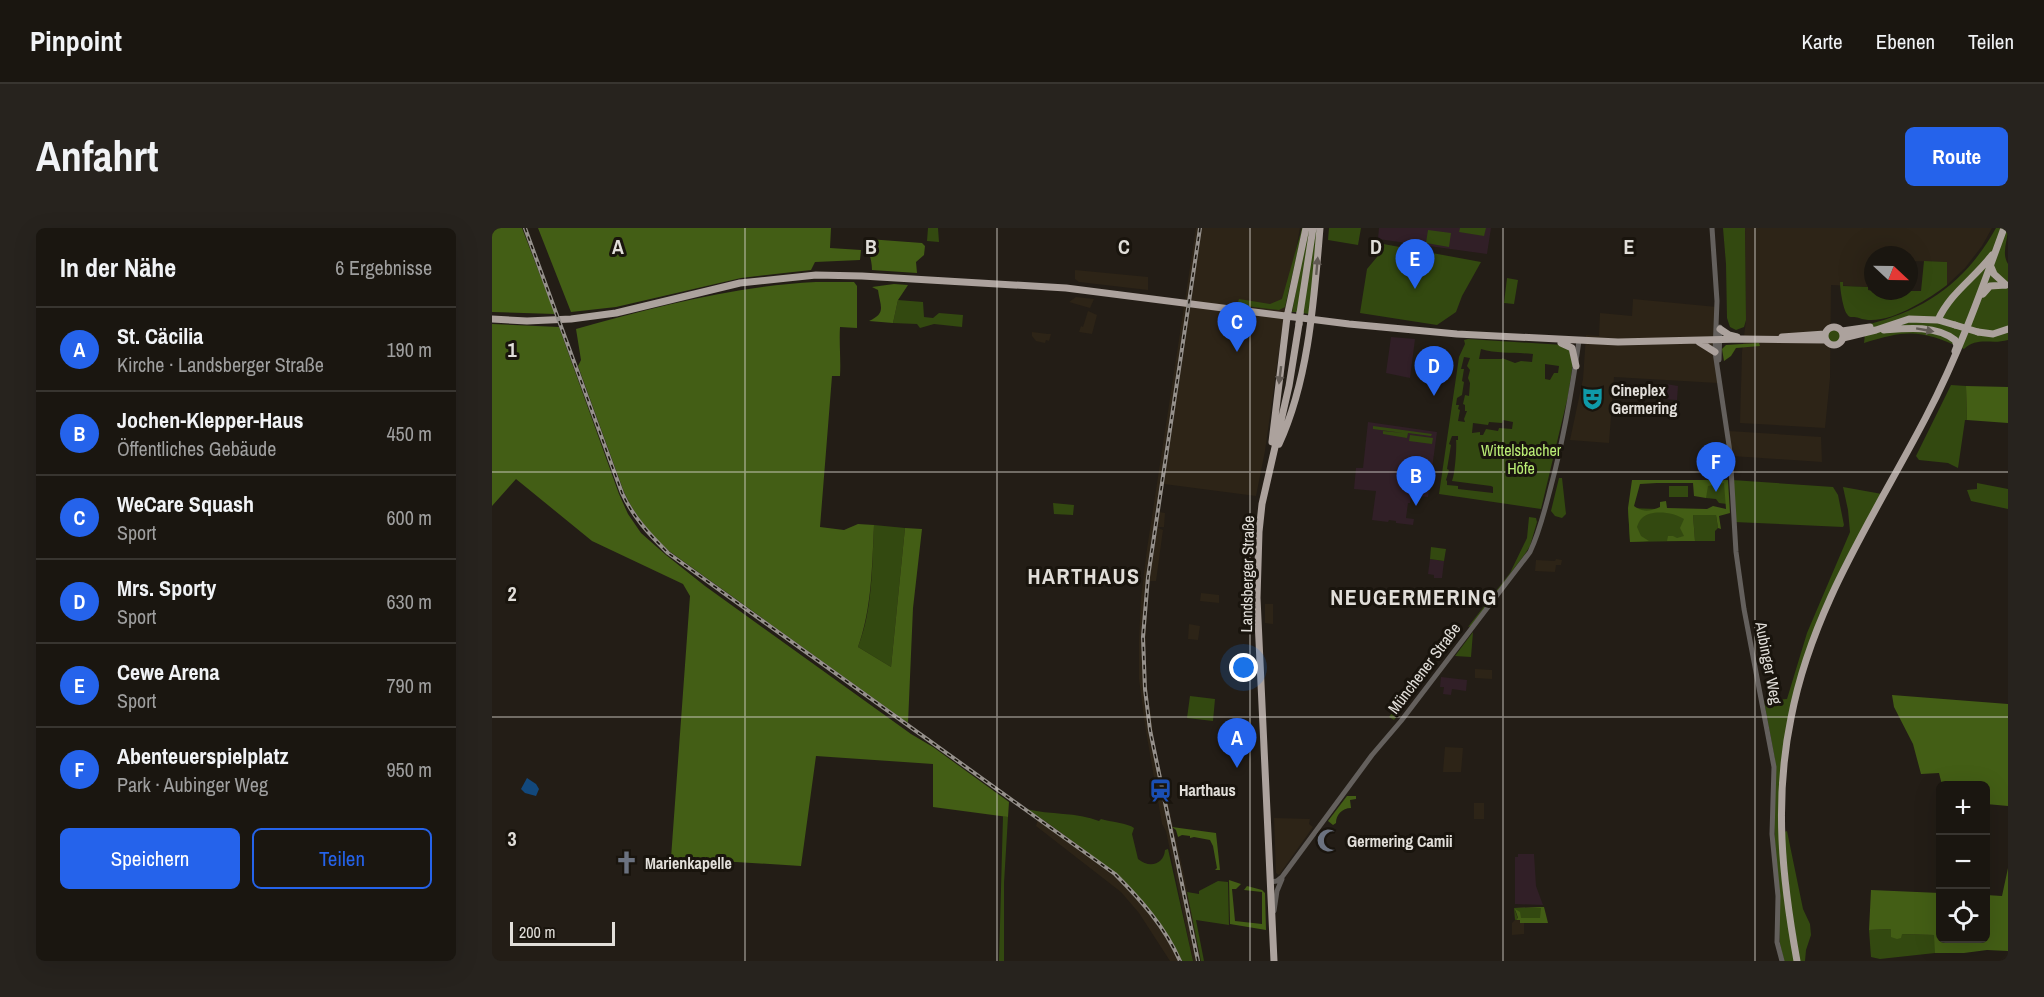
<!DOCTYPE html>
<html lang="de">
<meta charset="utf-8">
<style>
body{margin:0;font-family:"Archivo Narrow",sans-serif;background:#27231e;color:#f1f3f6}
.controls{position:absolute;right:18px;bottom:18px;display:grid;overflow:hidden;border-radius:9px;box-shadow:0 6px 24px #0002}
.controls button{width:54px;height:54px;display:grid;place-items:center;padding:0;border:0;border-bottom:2px solid #383530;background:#1a1610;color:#f1f3f6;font:30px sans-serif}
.compass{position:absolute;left:1372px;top:18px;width:54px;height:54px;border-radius:50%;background:#1a1610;box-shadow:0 6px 24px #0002;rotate:112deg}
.scale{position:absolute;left:18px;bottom:15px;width:105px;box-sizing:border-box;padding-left:6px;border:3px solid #e1ded9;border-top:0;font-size:16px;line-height:21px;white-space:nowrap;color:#e1ded9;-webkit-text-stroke:4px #19140d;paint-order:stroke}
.you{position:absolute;left:752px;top:440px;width:21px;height:21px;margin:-15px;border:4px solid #fff;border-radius:50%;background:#1a73e8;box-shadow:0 0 0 9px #1a73e833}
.badge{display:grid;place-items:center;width:39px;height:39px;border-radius:50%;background:#2563eb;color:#fff;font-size:20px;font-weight:700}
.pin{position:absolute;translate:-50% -50px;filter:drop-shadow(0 2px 3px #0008)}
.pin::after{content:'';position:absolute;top:32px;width:21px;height:18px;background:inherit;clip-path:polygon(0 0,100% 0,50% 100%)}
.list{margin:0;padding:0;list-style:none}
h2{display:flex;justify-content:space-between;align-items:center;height:78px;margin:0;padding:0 24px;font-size:26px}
h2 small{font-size:20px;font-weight:400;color:#9f9f9f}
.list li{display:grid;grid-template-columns:39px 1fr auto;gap:18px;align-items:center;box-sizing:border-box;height:84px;padding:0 24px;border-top:2px solid #383530}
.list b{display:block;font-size:22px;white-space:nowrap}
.list p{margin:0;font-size:20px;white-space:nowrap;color:#9f9f9f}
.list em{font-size:20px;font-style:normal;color:#9f9f9f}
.actions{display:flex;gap:12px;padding:18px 24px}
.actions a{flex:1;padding:14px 0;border:2px solid #2563eb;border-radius:9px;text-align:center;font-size:21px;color:#2563eb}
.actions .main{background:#2563eb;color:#fff}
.icon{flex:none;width:33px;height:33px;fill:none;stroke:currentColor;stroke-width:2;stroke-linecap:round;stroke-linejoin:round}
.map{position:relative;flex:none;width:1516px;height:733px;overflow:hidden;border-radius:9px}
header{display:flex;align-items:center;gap:36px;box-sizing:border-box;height:84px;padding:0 30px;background:#1a1610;border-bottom:2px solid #383530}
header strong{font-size:28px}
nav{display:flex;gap:33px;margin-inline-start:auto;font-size:21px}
.intro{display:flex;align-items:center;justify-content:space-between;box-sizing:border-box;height:144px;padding:0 36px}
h1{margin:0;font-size:42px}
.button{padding:15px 27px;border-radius:9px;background:#2563eb;color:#fff;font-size:21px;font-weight:700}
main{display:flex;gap:36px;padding:0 36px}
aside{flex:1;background:#1a1610;border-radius:9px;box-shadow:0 6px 24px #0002}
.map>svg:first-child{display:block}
.built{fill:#2d2417}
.education{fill:#311f27}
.green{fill:#334910;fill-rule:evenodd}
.forest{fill:#435e15;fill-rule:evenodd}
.water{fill:#12487c}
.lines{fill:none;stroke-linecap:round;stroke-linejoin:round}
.minor{stroke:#64605d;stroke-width:5}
.major{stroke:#aca29d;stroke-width:7}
.rail-casing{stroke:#95908b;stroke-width:4}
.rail{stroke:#19140d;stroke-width:1.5;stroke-dasharray:4.5;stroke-linecap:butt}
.major-bridge{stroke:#aca29d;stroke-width:7}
.oneway{fill:#625b55}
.grid{fill:none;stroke:#e1ded9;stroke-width:1.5;stroke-opacity:0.55}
.labels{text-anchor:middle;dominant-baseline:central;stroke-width:6;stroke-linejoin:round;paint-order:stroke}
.poi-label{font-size:16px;font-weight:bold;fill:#e1ded9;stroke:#19140d;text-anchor:start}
.park-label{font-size:16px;fill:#baed75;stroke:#19140d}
.street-label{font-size:16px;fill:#e1ded9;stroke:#19140d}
.district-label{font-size:22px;font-weight:bold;letter-spacing:1.5px;fill:#e1ded9;stroke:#19140d}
.grid-label{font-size:20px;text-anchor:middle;font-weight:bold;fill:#e1ded9;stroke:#19140d;stroke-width:6;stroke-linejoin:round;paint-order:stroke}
</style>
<header>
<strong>Pinpoint</strong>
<nav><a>Karte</a><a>Ebenen</a><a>Teilen</a></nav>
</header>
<div class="intro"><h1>Anfahrt</h1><a class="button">Route</a></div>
<main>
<aside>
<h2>In der Nähe<small>6 Ergebnisse</small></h2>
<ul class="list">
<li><span class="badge">A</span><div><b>St. Cäcilia</b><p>Kirche · Landsberger Straße</p></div><em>190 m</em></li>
<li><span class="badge">B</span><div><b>Jochen-Klepper-Haus</b><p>Öffentliches Gebäude</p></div><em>450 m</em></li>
<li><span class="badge">C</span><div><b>WeCare Squash</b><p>Sport</p></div><em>600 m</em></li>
<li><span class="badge">D</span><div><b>Mrs. Sporty</b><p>Sport</p></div><em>630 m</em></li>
<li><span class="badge">E</span><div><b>Cewe Arena</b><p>Sport</p></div><em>790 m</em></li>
<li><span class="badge">F</span><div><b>Abenteuerspielplatz</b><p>Park · Aubinger Weg</p></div><em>950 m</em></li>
</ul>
<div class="actions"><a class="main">Speichern</a><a>Teilen</a></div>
</aside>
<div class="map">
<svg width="1516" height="733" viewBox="0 0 1516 733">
<rect width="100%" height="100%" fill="#231d16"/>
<path class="built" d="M704 0H808L794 74 773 223 764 268 672 256 667 284 673 285 672 299H664L671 302 664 353H657L655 377 653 431 656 467 663 518 692 647 709 733H701L674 603 670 596 653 497 647 451V414L649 370 655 321Z
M1253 0H1500L1490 18 1473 40 1455 57V34L1417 33V27H1381V33H1378L1376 59 1339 57 1338 150 1333 200 1248 195 1250 124 1254 92Z
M583 42 656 49V62L587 54 583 51Z
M584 69 602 71 598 80 577 74Z
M1141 71 1225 79 1226 155 1122 149 1117 215 1078 212 1091 151 1094 107 1107 108 1108 85 1140 88Z
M596 83 605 87 600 106 587 104 589 98 591 99Z
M540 104 556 106H559L557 113 554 112 553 115 544 113 540 108Z
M1237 203 1329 209 1330 234 1240 228Z
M1064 331 1070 332 1069 337H1064L1063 344 1043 343 1044 332 1063 333Z
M709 365 727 367V375L708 373Z
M773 376H781V396L773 395Z
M697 396 708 398 706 412 696 411Z
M983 441 1000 442V451L983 450Z
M953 519 971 520 969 544H951Z
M982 575H992V591H982Z
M547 588 608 633 637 657 656 679 689 733H678L647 685 629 664 544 598Z
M782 590 818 591 817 596 821 599 787 647 784 645Z
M1023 692H1028L1029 695H1032V706L1020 707V695Z"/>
<path class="education" d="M887 0H999L995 26 886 11Z
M899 109 923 111 918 150 894 145Z
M1174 156 1186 158 1185 172 1169 171 1170 159Z
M876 194 945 204 936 269 919 267 918 275H916L914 290 922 291 921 297 904 295V293L897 292 896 294 880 292 884 263 862 261 864 240H871Z
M938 331 952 333 950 350H942V347L936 346Z
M949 449 975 452 974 463 960 461 959 467 951 466 952 459H948Z
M1026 626H1042L1044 658 1051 677 1023 676V629H1026Z"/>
<path class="green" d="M436 0H446L447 14 435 13Z
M810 0H811L793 79 787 82 745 77 747 71 778 76 790 71Z
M816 0H819L806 84H800Z
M823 0H826L817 86 811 85Z
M837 0H869L866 17 836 12Z
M968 0H994L992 8 967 4Z
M1231 0H1253L1254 92 1252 99 1244 102 1238 99 1235 90 1234 36Z
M1504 0H1516C1516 12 1509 25 1516 36V112C1499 117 1486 108 1472 121 1430 102 1416 101 1372 115L1374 97C1434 82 1473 55 1504 0Z
M936 2 959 5 957 19 934 15Z
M886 15 989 34 970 68 964 84 945 97 868 85 875 41 885 29Z
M1432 33 1455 34V57C1435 72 1393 100 1367 90 1363 88 1357 91 1355 86 1351 81 1348 61 1348 54H1351V58L1376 59V62L1381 63H1429Z
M1015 50 1026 52 1022 76 1012 75Z
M406 72 431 74 432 89 441 90 447 85 471 87 470 99 442 96 428 100 425 96 401 95Z
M1335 108a7 7 0 1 1 14 0a7 7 0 1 1-14 0Z
M976 111 1072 117 1076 119 1081 135 1076 168 1049 281 947 266 967 129 973 116 972 112ZM989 121C1006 126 1023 124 1041 126L1040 134 1029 133 1023 135 1010 130V131H987ZM972 129 978 130 975 138 978 142 976 150 978 155 977 168 973 167 971 176 973 177V183H975L972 191 973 194 966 193 968 182 966 181 967 177H964L965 170 970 167 972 154 970 153 972 141H969ZM1053 136 1067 138 1066 145H1062L1058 152 1053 151ZM1011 192 1021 194 1020 201 1007 200 1006 203 994 201 991 207H988V204L980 205 981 195 996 197 997 194 1010 195ZM960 208H966V212H964C965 218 963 247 960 253L999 258 1001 259V265L966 261V258L955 257V253L954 252 957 242 955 241 959 217 957 216Z
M1459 157 1474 158 1475 192H1473L1466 240 1456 235 1427 232 1424 228Z
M881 198 940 206 939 208 916 205 915 210 891 206V203L911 205 881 201Z
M918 207 941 210 940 216 917 213Z
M1067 250H1070L1074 286 1070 290 1063 288 1059 283Z
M1240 252 1341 259 1346 267 1352 297 1351 299 1242 294Z
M1234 254 1235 276 1227 275 1224 271 1214 270V257Z
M1485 255 1516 261V281L1479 273 1475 262 1485 261Z
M1177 258H1196V269H1177Z
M1351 259 1390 266 1352 334 1327 387 1304 457 1288 566 1304 733H1292L1288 716 1282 593 1283 532 1272 473 1295 471 1315 405 1358 304 1356 282Z
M561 275 582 277 581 287 562 286Z
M1136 280 1196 282 1192 313 1138 314Z
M1201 287H1224L1226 300 1223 303V313H1203Z
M1037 289 1044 290 1045 294 1038 318 1033 326 979 398 976 399 1018 345 1035 310Z
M382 297 413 300 399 439 366 419C381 381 380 338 382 297Z
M939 319 954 321 952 333 938 331Z
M981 404 979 429 963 428Z
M910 462 916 467 915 475 902 492 897 489 906 477Z
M698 468 723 471 721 493 695 490Z
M534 581C558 587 585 584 607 593L609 591C618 594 636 595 642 600L640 606 646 631C658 641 672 636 673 622L676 621 701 733H690C665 681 629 648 583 615 567 603 551 591 534 581Z
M511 588 516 589 512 655V733H507Z
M1295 603 1311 681 1318 696 1319 707 1314 722 1313 733H1308L1296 661 1292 604Z
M726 653 736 654 737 697 704 692 712 733H709L695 664 707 666V663Z
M1022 680H1049V690H1028L1023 682 1026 691 1023 692Z
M1399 701 1410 706 1443 707V725L1388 731 1379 729 1377 702Z"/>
<path class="forest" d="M0 0H30L63 86 0 84Z
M46 0H339L338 20 369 22 368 32 323 34 319 42 249 50 124 79 79 84Z
M376 11 430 15 433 18 432 27 424 34 425 45 380 42C380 30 375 23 376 11Z
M324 54H362L365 58V100L348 99C347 116 349 131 348 148H340L328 299 352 302 366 296 382 297C380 338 380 380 366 419L399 439 413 300 430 301 421 380 416 495 177 323C158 305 143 288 132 264L86 138 89 132 84 101C163 79 242 58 324 54Z
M402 56 416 57 406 72 401 95 377 93C395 85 388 78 386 62L380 59Z
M0 96 67 99 127 266 136 286 149 305 174 327 213 358 419 506 441 519 517 574 516 589 441 579V536L324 528 309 638 179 630 198 368 191 356 100 313 24 251 0 278Z
M1267 115 1268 118 1244 120 1239 128 1232 133 1230 121 1234 117Z
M1474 158 1516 159V195L1475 192Z
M1140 252H1236L1238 285 1227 288 1229 301 1226 300 1224 287H1201L1203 313H1175L1176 308H1181L1185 310 1192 308 1188 300 1192 291C1182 284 1159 281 1150 290 1147 293 1146 296 1145 299L1149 308 1157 313 1138 314 1136 280ZM1165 255H1201L1202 268 1214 270 1216 258 1232 255 1234 281 1221 278 1215 281 1175 280 1174 273 1168 274V279C1158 283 1152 285 1142 278L1148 256Z
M1400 467 1516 476V578L1494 576V558L1450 557 1447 545 1429 546 1421 516 1402 479Z
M855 568H864V571L858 572 859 580C850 580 844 587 844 595L841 597 836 593Z
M680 599 724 605 728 642H723L725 640 721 618 718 612 702 609 698 610V608L690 607 686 609 684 602Z
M1516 640V723L1495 722 1472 725H1443L1442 707 1410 706 1409 710 1405 711 1399 709V701L1377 702 1379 662 1448 665V710H1494V667L1510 668Z
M737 652 749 656 744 661H740L743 693 770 696V664L752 662 755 658 770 662 773 665 774 702 738 696Z
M1022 679H1052L1056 695H1028V692H1024L1026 690 1023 681 1028 684 1029 690H1048L1049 680Z"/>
<path class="water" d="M35 550 44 556 47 561 44 568 33 565 29 561Z"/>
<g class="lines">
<path class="minor" d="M1220 0 1225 73 1223 124 1238 224 1244 324 1252 381 1282 539 1280 606 1286 668 1285 714 1290 733
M1227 132 1228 99
M778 654 785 653 790 649 880 527 909 493 1038 324C1048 303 1053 281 1059 258 1072 210 1080 162 1087 113
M782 683 785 663 790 651"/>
<path class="major" d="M1499 39 1502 46 1514 57
M1491 66 1498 58 1514 57
M808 85 821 0
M0 91 35 93 79 91 124 85 248 55 324 47 370 48 574 60 857 96 965 106 1126 114 1250 111 1333 112
M1446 92C1459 64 1482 51 1500 27
M1333 108a9 9 0 1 1 18 0a9 9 0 1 1-18 0Z
M1228 101 1237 107 1245 109
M1392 102C1415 100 1444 97 1463 112L1465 118 1463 123
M1350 103 1378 99
M1486 104 1501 106 1516 101
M1290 109 1333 106
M1351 110 1384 102 1417 91 1446 92 1463 97
M1207 114 1223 124
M1069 115 1080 120 1084 138
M780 214 795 89 814 0
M787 216C817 151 822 71 828 0
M782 733 765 370 767 304 770 276 797 158 807 96
M1305 733C1290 650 1282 573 1299 490 1320 379 1383 287 1434 189 1466 128 1489 64 1512 0"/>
<defs>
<path id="rail" d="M33 0 130 265C141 289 157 306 176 325L623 646C649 672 673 699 688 733
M706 733 658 502 653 461 651 409 656 349 708 0"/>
</defs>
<use href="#rail" class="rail-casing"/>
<use href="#rail" class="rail"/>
<path class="major-bridge" d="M807 96 808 85
M1463 97 1486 104"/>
</g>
<defs><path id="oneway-solid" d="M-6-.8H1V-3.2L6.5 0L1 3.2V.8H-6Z" transform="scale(1.5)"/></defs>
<g class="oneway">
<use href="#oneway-solid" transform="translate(825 38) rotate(-85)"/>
<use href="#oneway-solid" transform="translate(1433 102) rotate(10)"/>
<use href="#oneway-solid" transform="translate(788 147) rotate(97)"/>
</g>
<path class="grid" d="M253 0V733M505 0V733M758 0V733M1011 0V733M1263 0V733M0 244H1516M0 489H1516"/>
<defs>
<symbol id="theatre-bare" viewBox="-9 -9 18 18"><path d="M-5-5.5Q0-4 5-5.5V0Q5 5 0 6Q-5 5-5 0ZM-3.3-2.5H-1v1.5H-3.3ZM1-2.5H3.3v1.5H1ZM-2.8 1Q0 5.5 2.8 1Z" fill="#0f9aa8" stroke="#19140d" stroke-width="2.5" paint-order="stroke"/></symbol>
<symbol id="station-bare" viewBox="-9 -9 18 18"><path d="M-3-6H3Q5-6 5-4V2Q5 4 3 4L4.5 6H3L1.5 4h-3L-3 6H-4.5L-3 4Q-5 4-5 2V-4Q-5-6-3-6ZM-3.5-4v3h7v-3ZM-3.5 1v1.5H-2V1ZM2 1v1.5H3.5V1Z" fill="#1a4fb4" stroke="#19140d" stroke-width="2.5" paint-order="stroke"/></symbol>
<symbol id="mosque-bare" viewBox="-9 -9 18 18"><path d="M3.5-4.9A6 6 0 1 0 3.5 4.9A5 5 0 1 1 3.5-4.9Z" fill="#6b7280" stroke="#19140d" stroke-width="2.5" paint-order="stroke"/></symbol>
<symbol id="church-bare" viewBox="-9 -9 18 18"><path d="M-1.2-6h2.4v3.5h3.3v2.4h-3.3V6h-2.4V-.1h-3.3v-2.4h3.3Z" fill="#6b7280" stroke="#19140d" stroke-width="2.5" paint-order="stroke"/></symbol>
</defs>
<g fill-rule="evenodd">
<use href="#theatre-bare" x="1084" y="154" width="33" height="33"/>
<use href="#station-bare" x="652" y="546" width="33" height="33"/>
<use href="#mosque-bare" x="820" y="596" width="33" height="33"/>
<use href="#church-bare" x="118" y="618" width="33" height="33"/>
</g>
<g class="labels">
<g class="poi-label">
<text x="1119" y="162">Cineplex<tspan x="1119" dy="18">Germering</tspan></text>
<text x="687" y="562">Harthaus</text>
<text x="855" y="613">Germering Camii</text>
<text x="153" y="635">Marienkapelle</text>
</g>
<g class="park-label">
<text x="1029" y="222">Wittelsbacher<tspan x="1029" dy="18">Höfe</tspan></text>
</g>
<g class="street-label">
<text transform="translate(755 346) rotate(-89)">Landsberger Straße</text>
<text transform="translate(1277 435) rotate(79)">Aubinger Weg</text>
<text transform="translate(932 440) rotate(-53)">Münchener Straße</text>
</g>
<g class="district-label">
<text x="592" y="348">HARTHAUS</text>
<text x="922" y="369">NEUGERMERING</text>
</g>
</g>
<g class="grid-label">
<text x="126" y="26">A</text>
<text x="379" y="26">B</text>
<text x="632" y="26">C</text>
<text x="884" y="26">D</text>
<text x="1137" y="26">E</text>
<text x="20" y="129">1</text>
<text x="20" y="373">2</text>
<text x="20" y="618">3</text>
</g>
</svg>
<div class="controls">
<button>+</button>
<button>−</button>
<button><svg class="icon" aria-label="locate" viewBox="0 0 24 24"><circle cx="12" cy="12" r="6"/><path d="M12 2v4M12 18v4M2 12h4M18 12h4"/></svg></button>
</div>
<svg class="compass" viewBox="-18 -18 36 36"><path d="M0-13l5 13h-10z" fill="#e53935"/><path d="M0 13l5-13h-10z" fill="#9f9f9f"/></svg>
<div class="scale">200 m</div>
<div class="you"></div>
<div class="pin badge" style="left:745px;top:540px">A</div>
<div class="pin badge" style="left:924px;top:278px">B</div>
<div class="pin badge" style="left:745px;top:124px">C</div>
<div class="pin badge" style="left:942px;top:168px">D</div>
<div class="pin badge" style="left:923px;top:61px">E</div>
<div class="pin badge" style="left:1224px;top:264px">F</div>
</div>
</main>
